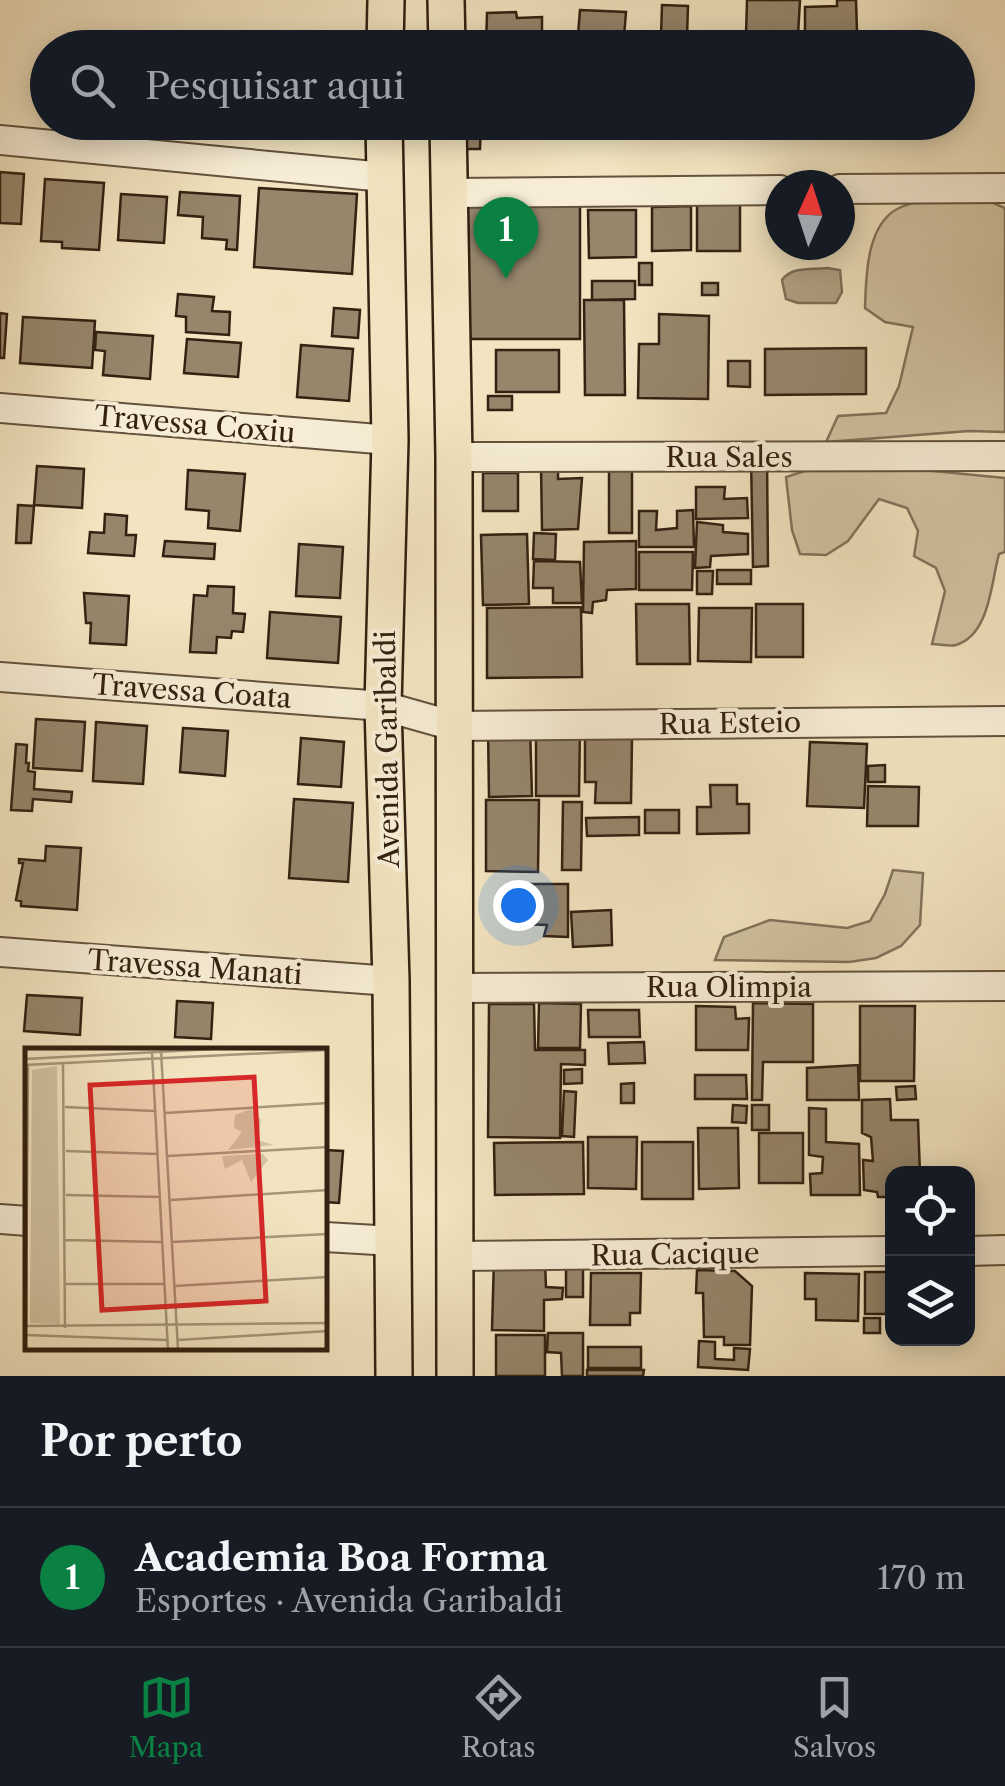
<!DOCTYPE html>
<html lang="pt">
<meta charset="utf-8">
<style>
body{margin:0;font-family:"Libre Caslon Text",serif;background:#242831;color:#f1f3f6}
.controls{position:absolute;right:30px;bottom:30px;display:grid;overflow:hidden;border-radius:20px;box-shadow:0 5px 25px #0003}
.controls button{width:90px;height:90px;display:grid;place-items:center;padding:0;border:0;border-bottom:2px solid #363941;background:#171b24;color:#f1f3f6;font:50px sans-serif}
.compass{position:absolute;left:765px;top:170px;width:90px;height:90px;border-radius:50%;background:#171b24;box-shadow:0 5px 25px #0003;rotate:3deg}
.you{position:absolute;left:518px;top:905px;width:35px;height:35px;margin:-25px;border:8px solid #fff;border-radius:50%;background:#1a73e8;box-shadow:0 0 0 15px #1a73e833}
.badge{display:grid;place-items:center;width:65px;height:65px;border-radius:50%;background:#0b8043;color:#fff;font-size:32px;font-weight:700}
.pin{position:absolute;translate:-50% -82px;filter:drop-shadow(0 2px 5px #0008)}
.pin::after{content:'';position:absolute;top:52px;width:35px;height:30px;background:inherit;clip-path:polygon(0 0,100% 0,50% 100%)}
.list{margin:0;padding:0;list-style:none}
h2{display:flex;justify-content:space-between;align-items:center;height:130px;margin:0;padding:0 40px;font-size:42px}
h2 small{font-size:32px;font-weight:400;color:#9ea1a6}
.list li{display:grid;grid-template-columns:65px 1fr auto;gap:30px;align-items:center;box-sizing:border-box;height:140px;padding:0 40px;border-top:2px solid #363941}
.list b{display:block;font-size:38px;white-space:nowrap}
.list p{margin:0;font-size:32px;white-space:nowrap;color:#9ea1a6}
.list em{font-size:32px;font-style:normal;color:#9ea1a6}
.icon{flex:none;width:55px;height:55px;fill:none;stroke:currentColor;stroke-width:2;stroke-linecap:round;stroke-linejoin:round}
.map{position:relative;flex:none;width:1005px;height:1376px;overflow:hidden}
.search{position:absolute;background:#171b24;box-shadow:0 5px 25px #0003;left:30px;right:30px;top:30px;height:110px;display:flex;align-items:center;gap:25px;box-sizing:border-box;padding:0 35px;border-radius:55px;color:#9ea1a6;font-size:38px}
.sheet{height:270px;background:#171b24}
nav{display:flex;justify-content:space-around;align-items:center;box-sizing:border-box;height:140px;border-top:2px solid #363941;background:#171b24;font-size:28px;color:#9ea1a6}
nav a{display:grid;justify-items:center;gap:5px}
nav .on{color:#0b8043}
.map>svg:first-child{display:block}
.green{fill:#d2c3a2;stroke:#82725a;stroke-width:2.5}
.water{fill:#b1a284;stroke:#7f6e56;stroke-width:2.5}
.building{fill:#96866c;stroke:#332111;stroke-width:2.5}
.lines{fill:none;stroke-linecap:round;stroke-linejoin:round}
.minor-casing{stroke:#63523d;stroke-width:32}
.major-casing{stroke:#332111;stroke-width:40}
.minor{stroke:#f7edd6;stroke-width:28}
.major{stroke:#f2e4c0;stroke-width:35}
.labels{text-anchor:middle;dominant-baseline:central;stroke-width:8;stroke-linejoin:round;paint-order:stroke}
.street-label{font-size:28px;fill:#332111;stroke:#f7edd6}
.inset-road{fill:none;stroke:#a6967a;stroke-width:2.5}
.view{fill:#d62828;fill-opacity:0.15;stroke:#d62828;stroke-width:5}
.inset-edge{fill:none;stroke:#332111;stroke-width:5}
</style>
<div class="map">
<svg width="1005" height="1376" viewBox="0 0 1005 1376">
<rect width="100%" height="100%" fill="#f2e4c0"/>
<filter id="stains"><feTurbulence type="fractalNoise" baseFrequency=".002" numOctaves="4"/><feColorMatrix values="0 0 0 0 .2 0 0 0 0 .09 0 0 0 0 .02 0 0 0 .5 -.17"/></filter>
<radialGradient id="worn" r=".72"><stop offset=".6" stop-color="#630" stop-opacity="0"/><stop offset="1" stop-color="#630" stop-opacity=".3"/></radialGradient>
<path class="green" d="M977 196 1005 208V432L969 431 826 442 838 416 886 413 899 386 913 327 885 322 865 308C866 277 866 224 899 208 921 197 953 198 977 196Z
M820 466 902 468 1005 478V552L999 554C991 582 990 635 956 645 950 647 939 644 932 644L945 591 936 568 914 556 918 531 907 508 879 499 848 541 826 555 800 554 792 530 786 477Z
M893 870 923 873 920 925 901 946 876 958 849 962 715 960 724 937 770 920 847 928 870 921 885 894Z"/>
<path class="water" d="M827 268 840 270 842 292 836 303H798L786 299 782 280C792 266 811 270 827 268Z"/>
<path class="building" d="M747 0H800L798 35H746Z
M837 0H856L857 32 805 34V7L837 6Z
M662 5 688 6 687 37 661 36Z
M580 10 626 12 624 37 578 35Z
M516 12 517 18 542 17V48H486L487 13Z
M546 43 580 44V48H546Z
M464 122H481L480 149H463Z
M552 122H580V127L552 128Z
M803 122H859V128L803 126Z
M861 122H913V124Z
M0 172 24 174 21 224 0 223Z
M45 179 104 183 99 250 62 248V242L41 241Z
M259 188 357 194 352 274 254 267Z
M180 192 240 196 237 250 226 249 227 240 202 238 203 217 178 215Z
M121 194 167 197 164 243 118 240Z
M467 195H580V339H467Z
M697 195H740V251H697Z
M691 206V250L652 251V207Z
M588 210H636V257L589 258Z
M639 263H652V285H639Z
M592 281H635V299L592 300Z
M702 283H718V295H702Z
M178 294 214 297 212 311 230 312 229 335 186 332V317L176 316Z
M584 300H624L625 395H585Z
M334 308 360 310 358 338 332 336Z
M0 313 7 314 4 358H0Z
M659 314 709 316 708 399 638 398 639 344H659Z
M23 317 95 321 92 368 20 363Z
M96 332 153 336 150 379 103 375 105 351 95 350Z
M187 339 241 343 238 377 184 373Z
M301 345 353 349 349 401 297 397Z
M866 348V394L765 395V349Z
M496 350H559V392H496Z
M728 361H750V387L728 386Z
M488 396H512V410H488Z
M751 457H767L768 566 753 567Z
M558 464V479L582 478 578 529 542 530 541 465Z
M37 466 84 469 82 508 34 505Z
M609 466H632V533H609Z
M188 470 245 474 240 531 208 528 209 511 186 509Z
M483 473H518V511H483Z
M696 487H725L724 499 747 498 748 518 696 519Z
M18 505 34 506 31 543H16Z
M693 510 694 547H639V511H657L656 530 677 528V511Z
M105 514 127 516 126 535H136L134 556 88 553 90 532 104 533Z
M697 522 723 525V532L748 534V554L711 556 710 567 695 568Z
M534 533 556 534 555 560 533 559Z
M527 534 529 604 483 605 481 535Z
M165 541 215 544 214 559 163 556Z
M636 541V589L607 590 606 600 593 602 592 613 583 612 584 542Z
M299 544 343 547 340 598 296 596Z
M639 552H693L692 590H639Z
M534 561 580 562 582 603H553V588H533Z
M717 570H751V584H717Z
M697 571H713L712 594H697Z
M208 586 234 587 233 613 245 614 243 632 232 631 231 638 217 637 216 653 190 652 194 595 207 596Z
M84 593 129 596 126 645 90 643 91 623H86Z
M636 604H689L690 664H637Z
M756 604H803V657H756Z
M581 607 582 677 487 678V608Z
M699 608H752L751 662 698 661Z
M270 612 341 617 338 663 267 658Z
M36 719 85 722 82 771 33 768Z
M96 722 147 726 143 784 93 781Z
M530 727 532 796 489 797 488 728Z
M183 728 228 731 225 776 180 772Z
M580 728 579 796H536V729Z
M301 738 344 742 341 787 298 784Z
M585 738 632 739 631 803H595L596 782H585Z
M810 742 867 744 864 808 807 806Z
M16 744 27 745 26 763H29L28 771 35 772 34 789 72 792 71 802 33 799 32 811 11 810Z
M885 765V782H868V766Z
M710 785H737V804H749V833L697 834V807H711Z
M868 786 919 787 918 826H867Z
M294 799 353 803 348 882 289 878Z
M486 800H539L538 872 486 871Z
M563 802H582L581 870H562Z
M645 810H679V833H645Z
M639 817V835L587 836 586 818Z
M46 846 81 848 77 910 21 906V901L16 900 23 863H19V859L45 861Z
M524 884H568V937L544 936 547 925 522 924Z
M611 910 612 945 573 947 571 912Z
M27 995 82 998 80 1035 24 1031Z
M177 1001 213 1003 211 1039 175 1037Z
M539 1003 581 1004 580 1048H538Z
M753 1003 813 1004V1062H763L762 1100H752Z
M489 1004H534L535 1050H585V1065L561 1064 560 1138 488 1137Z
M696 1006 735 1007 736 1019 749 1018 748 1050H696Z
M860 1006H915L914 1081H860Z
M588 1010H639L640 1037H589Z
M644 1042 645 1063 609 1064 608 1043Z
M858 1065 859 1100H807V1068Z
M582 1069V1083L564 1084V1070Z
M695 1075H746L747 1099H695Z
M634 1083V1103H621V1084Z
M915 1086 916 1099 897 1100 896 1087Z
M564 1091 576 1092 574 1137 562 1136Z
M890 1099 891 1120H918L920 1174H892V1197H878L877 1192 864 1190 863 1160 873 1161 871 1137 862 1133V1100Z
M733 1105 747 1106 746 1123 732 1122Z
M752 1105H769V1130H752Z
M809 1108 826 1109V1142L859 1144 860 1195H811L810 1174 822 1173 823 1157 809 1155Z
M698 1128H738L739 1188 699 1189Z
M759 1133H803V1183H759Z
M588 1137H637L636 1189 588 1188Z
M583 1142 584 1194 495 1195 494 1143Z
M642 1142H693V1199H642Z
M325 1150 343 1151 339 1203 325 1202Z
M494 1259 545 1261 546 1287 563 1288 562 1299 544 1300V1331L492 1330Z
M566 1259H583V1297H566Z
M697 1270 735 1271 752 1286 750 1345H724V1337H704L703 1293H696Z
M865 1272H892V1314H865Z
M591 1273H641L640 1313H630V1325H590Z
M805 1273 859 1274 858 1321 816 1320V1299H805Z
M864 1318H880V1333H864Z
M548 1333H583V1376H562L561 1353 547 1352Z
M496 1335H545V1376H496Z
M699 1341 715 1342V1359L734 1360V1348L750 1349 748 1370 698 1367Z
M588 1347H641V1368H588Z
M587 1370H644L643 1376H587Z"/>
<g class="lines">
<defs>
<path id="minor" d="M0 140 384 177
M840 189 1005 188
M449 193 780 190
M0 408 390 440
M454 457 1005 456
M0 677 383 706 454 726 1005 721
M0 952 391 981
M453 988 1005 986
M0 1219 28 1221
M325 1237 393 1241
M968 1251 1005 1250
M457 1256 892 1251"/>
<path id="major" d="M446 0 447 48
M385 48 386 0
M384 122 390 440 383 706 391 981 394 1376
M448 122 454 457 455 1376"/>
</defs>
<use href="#minor" class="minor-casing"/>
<use href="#major" class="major-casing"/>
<use href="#minor" class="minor"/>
<use href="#major" class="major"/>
</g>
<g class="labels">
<g class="street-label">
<text transform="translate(195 424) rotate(5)">Travessa Coxiu</text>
<text x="729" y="457">Rua Sales</text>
<text transform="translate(192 691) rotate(4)">Travessa Coata</text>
<text transform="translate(730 723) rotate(-1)">Rua Esteio</text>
<text transform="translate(387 749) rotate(-91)">Avenida Garibaldi</text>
<text transform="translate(195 967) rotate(4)">Travessa Manati</text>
<text x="729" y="987">Rua Olimpia</text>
<text transform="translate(675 1254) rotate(-1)">Rua Cacique</text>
</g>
</g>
<g transform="translate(25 1048)">
<rect width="302" height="302" fill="#f2e4c0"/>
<path d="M32 18 35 276 5 275 7 22ZM226 61 236 72 233 92 249 97 203 102 217 84 209 80 210 67ZM238 106 243 112 226 134 217 112 200 121 197 108Z" fill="#d2c3a2"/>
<path class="inset-road" d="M136 3 153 302M127 4 143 302M0 11 188 1M38 15 40 280M0 17 303 2M40 59 129 63M140 65 303 55M41 103 132 106M143 108 303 99M41 147 135 149M146 152 303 142M40 192 137 194M147 194 303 186M41 236H140M150 238 303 229M0 278 303 275M1 278 3 17M0 287 142 292M153 292 303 283"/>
<path class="view" d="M229 29 241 253 77 262 65 37Z"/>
<rect width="302" height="302" class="inset-edge"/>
</g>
<rect width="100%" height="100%" filter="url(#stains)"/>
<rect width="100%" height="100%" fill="url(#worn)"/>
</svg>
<div class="controls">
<button><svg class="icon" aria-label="locate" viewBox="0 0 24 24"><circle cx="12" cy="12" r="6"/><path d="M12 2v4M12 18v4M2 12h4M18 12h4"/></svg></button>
<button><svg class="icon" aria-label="layers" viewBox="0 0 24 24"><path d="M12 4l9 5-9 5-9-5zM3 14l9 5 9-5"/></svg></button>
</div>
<svg class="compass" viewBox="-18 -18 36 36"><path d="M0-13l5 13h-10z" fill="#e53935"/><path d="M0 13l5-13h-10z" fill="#9ea1a6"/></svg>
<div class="you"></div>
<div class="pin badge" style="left:506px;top:279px">1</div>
<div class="search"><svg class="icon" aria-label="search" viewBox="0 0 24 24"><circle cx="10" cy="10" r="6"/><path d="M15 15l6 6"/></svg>Pesquisar aqui</div>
</div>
<section class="sheet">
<h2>Por perto<small></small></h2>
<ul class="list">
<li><span class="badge">1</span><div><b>Academia Boa Forma</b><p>Esportes · Avenida Garibaldi</p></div><em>170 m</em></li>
</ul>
</section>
<nav>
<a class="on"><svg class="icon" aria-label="map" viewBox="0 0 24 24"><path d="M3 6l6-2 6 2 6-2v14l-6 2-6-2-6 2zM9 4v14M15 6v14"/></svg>Mapa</a>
<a><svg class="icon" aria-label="directions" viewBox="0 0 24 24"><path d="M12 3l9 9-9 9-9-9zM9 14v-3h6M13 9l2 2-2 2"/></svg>Rotas</a>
<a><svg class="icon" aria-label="saved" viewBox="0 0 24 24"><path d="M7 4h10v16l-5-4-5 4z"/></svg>Salvos</a>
</nav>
